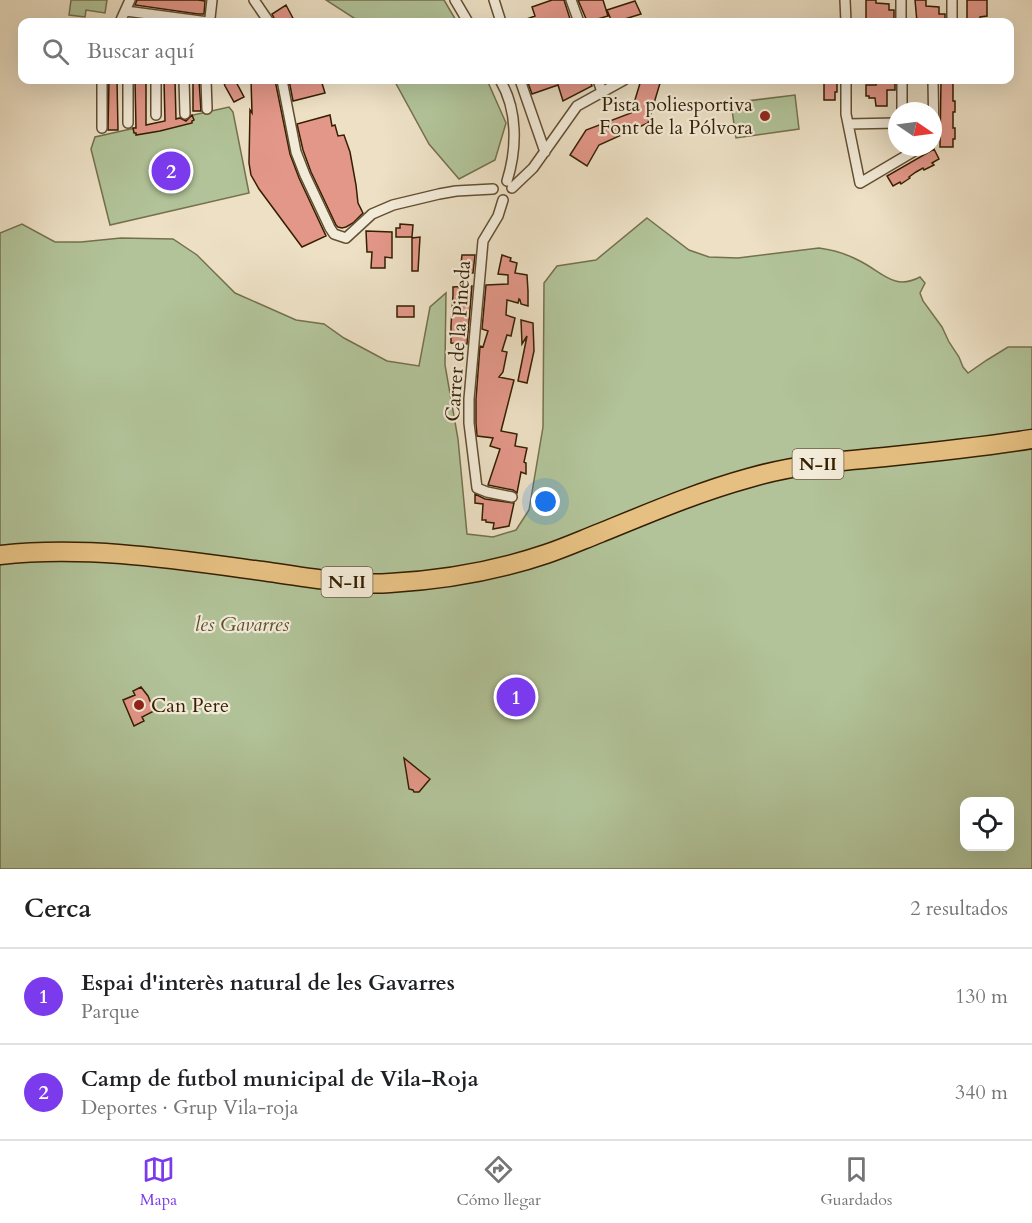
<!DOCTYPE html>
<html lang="es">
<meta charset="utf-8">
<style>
body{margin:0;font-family:Cardo,serif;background:#f2f2f2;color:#202124}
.controls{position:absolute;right:18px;bottom:18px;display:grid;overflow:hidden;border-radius:12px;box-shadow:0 6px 24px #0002}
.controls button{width:54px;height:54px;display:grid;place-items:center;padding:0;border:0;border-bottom:2px solid #e0e0e0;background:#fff;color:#202124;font:30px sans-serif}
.compass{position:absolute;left:888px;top:102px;width:54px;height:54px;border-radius:50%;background:#fff;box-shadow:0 6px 24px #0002;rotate:103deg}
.you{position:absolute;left:546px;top:502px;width:21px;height:21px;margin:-15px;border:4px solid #fff;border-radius:50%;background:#1a73e8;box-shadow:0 0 0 9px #1a73e833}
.badge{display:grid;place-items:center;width:39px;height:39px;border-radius:50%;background:#7c3aed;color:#fff;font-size:20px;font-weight:700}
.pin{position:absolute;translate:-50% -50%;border:3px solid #fff;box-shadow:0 2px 6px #0006}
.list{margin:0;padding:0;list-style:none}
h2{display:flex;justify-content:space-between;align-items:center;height:78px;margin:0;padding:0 24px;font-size:26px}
h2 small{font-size:20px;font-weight:400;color:#757577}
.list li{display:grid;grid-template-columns:39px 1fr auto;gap:18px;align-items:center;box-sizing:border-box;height:96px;padding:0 24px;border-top:2px solid #e0e0e0}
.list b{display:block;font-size:22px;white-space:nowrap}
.list p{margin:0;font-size:20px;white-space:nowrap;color:#757577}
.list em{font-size:20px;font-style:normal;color:#757577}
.icon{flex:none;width:33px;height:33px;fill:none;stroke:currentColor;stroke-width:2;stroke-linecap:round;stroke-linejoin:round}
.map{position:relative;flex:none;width:1032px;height:869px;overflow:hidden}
.search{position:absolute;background:#fff;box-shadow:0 6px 24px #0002;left:18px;right:18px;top:18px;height:66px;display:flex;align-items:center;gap:15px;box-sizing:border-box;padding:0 21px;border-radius:12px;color:#757577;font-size:22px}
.sheet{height:270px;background:#fff}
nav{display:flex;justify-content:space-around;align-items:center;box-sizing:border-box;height:84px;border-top:2px solid #e0e0e0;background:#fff;font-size:16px;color:#757577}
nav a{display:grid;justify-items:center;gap:3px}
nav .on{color:#7c3aed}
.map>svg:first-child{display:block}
.green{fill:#b2c399;stroke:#74714c;stroke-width:1.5;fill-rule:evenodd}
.building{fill:#e39789;stroke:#351f00;stroke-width:1.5}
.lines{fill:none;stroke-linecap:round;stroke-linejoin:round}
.street-casing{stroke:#634f31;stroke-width:12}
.highway-casing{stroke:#351f00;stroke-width:21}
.street{stroke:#f3ebd9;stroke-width:9}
.highway{stroke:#e6c082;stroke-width:18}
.poi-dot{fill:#8f2418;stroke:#f3ebd9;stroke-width:2}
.labels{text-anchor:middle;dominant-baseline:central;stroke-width:4.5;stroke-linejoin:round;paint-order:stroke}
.shield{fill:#f3ebd9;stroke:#6e5c41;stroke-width:1.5}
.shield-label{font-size:18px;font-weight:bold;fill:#351f00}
.poi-label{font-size:20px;fill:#351f00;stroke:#f3ebd9;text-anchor:end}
.street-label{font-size:20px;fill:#351f00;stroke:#f3ebd9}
.park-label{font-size:20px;font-style:italic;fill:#5a502e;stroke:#f3ebd9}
</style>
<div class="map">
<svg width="1032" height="869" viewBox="0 0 1032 869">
<rect width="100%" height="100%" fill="#ede0c5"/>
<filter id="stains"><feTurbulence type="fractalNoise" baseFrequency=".00333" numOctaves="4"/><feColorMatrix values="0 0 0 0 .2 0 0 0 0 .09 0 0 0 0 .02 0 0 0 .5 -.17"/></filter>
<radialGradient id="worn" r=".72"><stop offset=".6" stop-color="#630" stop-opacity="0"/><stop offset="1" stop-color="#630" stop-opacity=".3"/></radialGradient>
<path class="green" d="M71 0H107L105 13 86 10 85 17 69 15Z
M326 0H444L457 22H360Z
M394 80H487L506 123 495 160 459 179 429 144Z
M795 95 799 129 736 138 731 103Z
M229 107 233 112 249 193 110 225 91 149 95 137Z
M647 218 689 250 709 257 738 258 819 248C834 250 847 254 860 261 882 272 894 291 920 277L925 283 920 293 923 301 942 327 949 342 959 357 963 367 968 373 987 360 1008 347H1032V869H0V233L22 224 55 242H81L121 238 173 239 197 255 235 293 296 320 324 324 344 338 387 361 419 366 430 307 446 293 445 365 458 439 467 534 493 537 516 530 529 510 543 427 544 283 557 266 596 260ZM964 802H1010V846H964Z"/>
<path class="building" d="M137 0H198L205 1 204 14H198L135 5Z
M552 0H564L571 22H521V21L535 16 532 7Z
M578 0H603L608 16 594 20 593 19 587 21Z
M866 0H876V3L889 4V10H894V22H866Z
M915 0H926V6L939 7V14H945V22H917Z
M967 0H987V16L980 17V22H967Z
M635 1 641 14 615 22H612L607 10Z
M286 5 295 22H276L272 14Z
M109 80H117L118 130H108Z
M135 80H146V125L165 121 164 80H175L176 119 180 118 186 121 192 115 194 120 192 121V123L160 131 136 135V133H134L133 128H136Z
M193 80H199L201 111H193Z
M223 80H235L244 97 234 102 225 86Z
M251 80H275L290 154 299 178 326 236 302 247 259 189 251 175 249 163 250 110 252 113Z
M289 80H321L325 93 293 101Z
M527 80H590L592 86 563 101 558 85 532 94Z
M641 80H661L648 123 599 145 587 166 570 155 586 130 631 113Z
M824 80H835V81H837V92H835V100H824Z
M876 80H895V90H887V106H876L875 98H869V96H866V85H876Z
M941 80H953V101H955V112H953V128H955V139H953V147H940Z
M330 115 332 126 335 125 338 136 344 135 350 152 356 185 358 203 363 213 353 223 346 227 342 228 338 227 336 225 311 172 303 150 297 124Z
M934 149 939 159 932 163 934 165 924 170 923 168 916 172 909 177 910 178 901 184 900 182 893 186 887 176Z
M400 224 413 225 412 237H396V228H400Z
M366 231 392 232V258L385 257V268H371L372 252H367Z
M420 237 418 271H412V238Z
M462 255H475L473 273 460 272Z
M502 255 511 258 510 261 517 263 515 273 527 275 528 291V306L521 304 520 300 519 299 518 303 507 300 506 315 515 318 511 336 507 335 502 351 507 352 503 372 499 377 514 380 501 431 517 434 515 446 527 448 524 462 526 463V474L521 472 517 493 513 490 488 485 500 449 490 446 493 438 477 436 476 423V399L480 346 483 347 488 331 482 329 486 285 508 284V275L498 274Z
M472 286 467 344 451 343V326L453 295V287Z
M397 306H414V317H397Z
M521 320 533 323 534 351 527 383 518 381 527 336 522 344Z
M475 494 485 499 514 503 509 526 493 529 494 523 486 522V520H482L483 504 475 503Z
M141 687 148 696 154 711 142 717 144 721 134 726 123 700 135 695 133 691Z
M404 758 430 779 419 792H414L413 790 409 789Z"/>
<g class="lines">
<defs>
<path id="street" d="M254 0 269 22
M455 0 468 22
M494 0 501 22
M571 0 579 22
M845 0 846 22
M901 0V22
M126 11 208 22
M120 22 130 0
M208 22 210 18 212 0
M952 22V0
M102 80V128
M128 80V123
M184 80 185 114
M206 80 207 109
M282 80 296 152 305 175 330 228 334 234 346 238 372 214 393 205 439 194 456 191 493 189
M500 80C518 110 517 149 507 181
M520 80 545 152
M598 80 602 92
M846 80V114L860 183 921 147
M902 80V111
M156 115V80
M848 124 897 123
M933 139 934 138 933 80
M512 188 533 168 577 106 624 80
M503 200 498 216 483 241 469 399V423L477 488 487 492 512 497"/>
<path id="highway" d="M0 555C89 545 180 560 269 572 307 577 352 586 390 583 443 580 496 571 546 554 564 548 582 540 600 533 649 513 698 492 749 478 793 465 839 461 885 457 934 452 983 447 1032 439"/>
</defs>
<use href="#street" class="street-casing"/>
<use href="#highway" class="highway-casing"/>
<use href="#street" class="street"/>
<use href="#highway" class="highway"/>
</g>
<g class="poi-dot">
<circle cx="765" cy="116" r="6"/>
<circle cx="139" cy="705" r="6"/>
</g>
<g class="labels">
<g class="shield">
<rect x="792.5" y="449" width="51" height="30" rx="4.5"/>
<rect x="321.5" y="567" width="51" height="30" rx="4.5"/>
</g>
<g class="shield-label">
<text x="818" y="464">N-II</text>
<text x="347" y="582">N-II</text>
</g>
<g class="poi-label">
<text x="753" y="104">Pista poliesportiva<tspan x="753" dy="23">Font de la Pólvora</tspan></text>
<text x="151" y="705" text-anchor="start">Can Pere</text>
</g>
<g class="street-label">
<text transform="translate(458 341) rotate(-86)">Carrer de la Pineda</text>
</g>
<g class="park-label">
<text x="242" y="624">les Gavarres</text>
</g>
</g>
<rect width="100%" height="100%" filter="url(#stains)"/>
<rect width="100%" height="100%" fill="url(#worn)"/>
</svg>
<div class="controls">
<button><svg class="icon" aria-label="locate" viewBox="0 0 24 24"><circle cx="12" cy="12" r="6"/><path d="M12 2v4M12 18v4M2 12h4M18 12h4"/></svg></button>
</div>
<svg class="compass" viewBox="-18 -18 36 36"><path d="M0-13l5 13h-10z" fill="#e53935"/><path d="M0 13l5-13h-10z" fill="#757577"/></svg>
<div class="you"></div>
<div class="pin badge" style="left:516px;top:697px">1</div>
<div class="pin badge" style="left:171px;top:171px">2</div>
<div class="search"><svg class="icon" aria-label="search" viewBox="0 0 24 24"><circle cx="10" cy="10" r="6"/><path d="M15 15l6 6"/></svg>Buscar aquí</div>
</div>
<section class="sheet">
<h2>Cerca<small>2 resultados</small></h2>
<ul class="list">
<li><span class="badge">1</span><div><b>Espai d'interès natural de les Gavarres</b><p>Parque</p></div><em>130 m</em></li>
<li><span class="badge">2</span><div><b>Camp de futbol municipal de Vila-Roja</b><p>Deportes · Grup Vila-roja</p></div><em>340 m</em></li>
</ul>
</section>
<nav>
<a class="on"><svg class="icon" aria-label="map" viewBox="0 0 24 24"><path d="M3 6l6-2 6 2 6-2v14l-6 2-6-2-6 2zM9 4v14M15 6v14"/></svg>Mapa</a>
<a><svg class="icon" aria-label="directions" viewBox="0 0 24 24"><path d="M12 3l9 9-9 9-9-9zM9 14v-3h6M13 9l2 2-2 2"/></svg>Cómo llegar</a>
<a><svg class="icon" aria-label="saved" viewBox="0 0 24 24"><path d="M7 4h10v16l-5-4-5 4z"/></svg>Guardados</a>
</nav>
